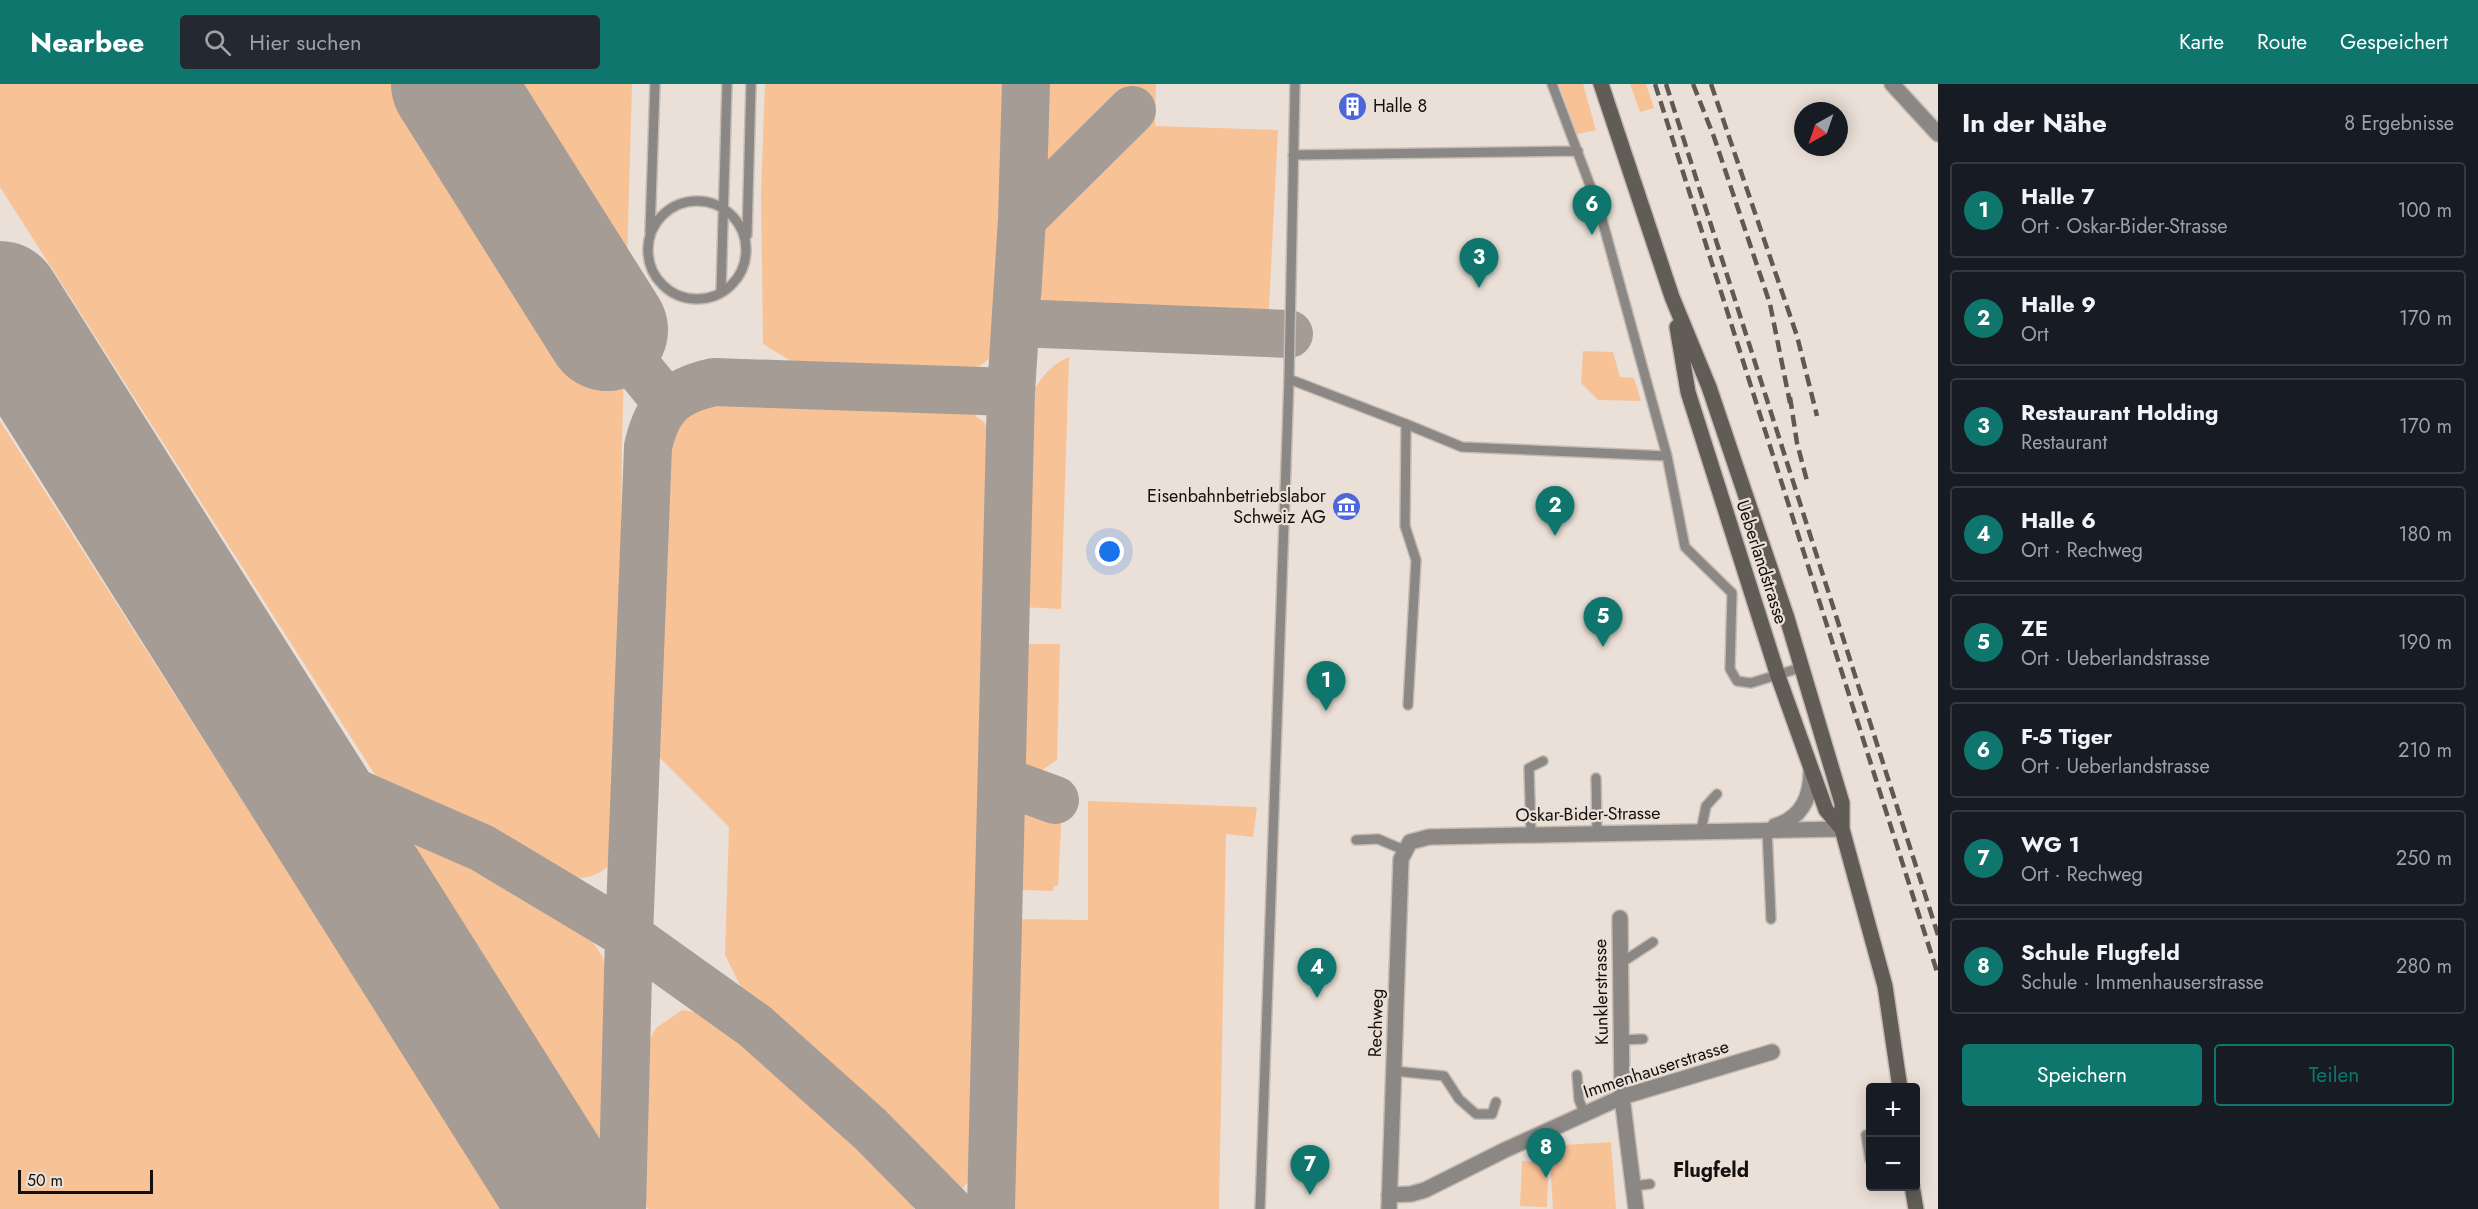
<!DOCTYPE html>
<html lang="de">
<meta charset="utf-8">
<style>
body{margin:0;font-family:Jost,sans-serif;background:#242831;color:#f1f3f6}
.controls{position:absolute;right:18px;bottom:18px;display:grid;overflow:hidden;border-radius:6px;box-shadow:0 3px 15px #0003}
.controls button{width:54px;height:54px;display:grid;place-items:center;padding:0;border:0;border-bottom:2px solid #363941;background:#171b24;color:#f1f3f6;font:30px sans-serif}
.compass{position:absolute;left:1794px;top:18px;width:54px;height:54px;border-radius:50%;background:#171b24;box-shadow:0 3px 15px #0003;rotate:220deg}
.scale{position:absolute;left:18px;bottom:15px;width:135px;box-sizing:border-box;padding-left:6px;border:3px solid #13100d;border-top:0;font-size:16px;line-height:21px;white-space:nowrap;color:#13100d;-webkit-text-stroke:4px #ebe0d7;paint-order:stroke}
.you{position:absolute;left:1110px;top:468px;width:21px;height:21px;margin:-15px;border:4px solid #fff;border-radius:50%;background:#1a73e8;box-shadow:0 0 0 9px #1a73e833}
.badge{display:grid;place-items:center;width:39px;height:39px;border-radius:50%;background:#0f766e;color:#fff;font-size:20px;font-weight:700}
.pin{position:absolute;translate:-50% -50px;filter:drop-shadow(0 2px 3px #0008)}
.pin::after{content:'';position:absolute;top:32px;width:21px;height:18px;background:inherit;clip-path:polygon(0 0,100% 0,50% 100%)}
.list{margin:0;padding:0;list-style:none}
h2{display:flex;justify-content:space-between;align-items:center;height:78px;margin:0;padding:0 24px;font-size:26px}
h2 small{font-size:20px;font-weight:400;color:#9ea1a6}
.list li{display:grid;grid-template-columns:39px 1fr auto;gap:18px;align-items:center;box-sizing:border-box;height:96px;margin:0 12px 12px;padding:0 12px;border:2px solid #363941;border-radius:6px}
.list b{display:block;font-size:22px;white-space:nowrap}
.list p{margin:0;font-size:20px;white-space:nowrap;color:#9ea1a6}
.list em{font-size:20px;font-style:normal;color:#9ea1a6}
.actions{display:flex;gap:12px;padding:18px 24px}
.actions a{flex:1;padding:14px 0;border:2px solid #0f766e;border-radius:6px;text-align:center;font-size:21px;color:#0f766e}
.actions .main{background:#0f766e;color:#fff}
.icon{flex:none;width:33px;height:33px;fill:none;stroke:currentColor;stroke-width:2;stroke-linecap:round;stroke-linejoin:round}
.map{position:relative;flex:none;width:1938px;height:1125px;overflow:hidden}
header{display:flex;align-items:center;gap:36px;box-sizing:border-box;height:84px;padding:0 30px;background:#0f766e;color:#fff}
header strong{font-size:28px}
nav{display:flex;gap:33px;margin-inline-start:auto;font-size:21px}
.search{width:420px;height:54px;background:#242831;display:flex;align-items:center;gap:15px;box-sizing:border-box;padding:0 21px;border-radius:6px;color:#9ea1a6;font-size:22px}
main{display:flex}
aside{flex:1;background:#171b24}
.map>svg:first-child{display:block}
.green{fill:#f8c297}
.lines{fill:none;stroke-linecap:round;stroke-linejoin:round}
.taxiway{stroke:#a59c96;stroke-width:48}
.runway{stroke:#a59c96;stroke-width:122}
.service-casing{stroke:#c4bbb3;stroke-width:12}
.minor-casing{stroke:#c4bbb3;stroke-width:18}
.tertiary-casing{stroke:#c4bbb3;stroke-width:18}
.secondary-casing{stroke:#c4bbb3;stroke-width:18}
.service{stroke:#8b8784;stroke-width:9}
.minor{stroke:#8b8784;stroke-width:15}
.tertiary{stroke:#8b8784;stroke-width:15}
.secondary{stroke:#625c57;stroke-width:15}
.rail{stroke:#5f5954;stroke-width:4.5;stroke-dasharray:12 6;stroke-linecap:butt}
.labels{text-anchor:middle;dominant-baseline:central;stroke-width:4.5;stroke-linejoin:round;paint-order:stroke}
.poi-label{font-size:18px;fill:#13100d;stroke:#ebe0d7;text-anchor:start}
.street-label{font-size:18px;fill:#13100d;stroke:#ebe0d7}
.neighbourhood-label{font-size:20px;font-weight:bold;fill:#13100d;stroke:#ebe0d7}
</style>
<header>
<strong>Nearbee</strong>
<div class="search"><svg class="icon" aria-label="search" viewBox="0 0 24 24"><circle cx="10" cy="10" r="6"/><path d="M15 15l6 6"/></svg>Hier suchen</div>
<nav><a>Karte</a><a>Route</a><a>Gespeichert</a></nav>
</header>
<main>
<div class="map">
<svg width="1938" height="1125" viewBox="0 0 1938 1125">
<rect width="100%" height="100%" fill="#ebe0d7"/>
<path class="green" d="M0 0H632L622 357 618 764C612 787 591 796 569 794L377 694 0 103Z
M765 0H1012L1004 243C995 270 991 279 964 289L804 285 763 260 761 110Z
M1039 0H1156L1155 42 1278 46 1268 243 1067 235 1043 219 1036 194Z
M1559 0H1583L1596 46 1577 50Z
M1630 0H1646L1654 24 1640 28Z
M1583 267 1613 268 1620 293 1634 294 1641 317 1598 316 1581 299Z
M1069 273 1061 525 1020 523 1029 314C1041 295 1048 282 1069 273Z
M727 311 960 320 985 339 997 381 978 1086 963 1104 935 1100 863 1024 748 917 725 871 729 743 660 674 662 371 687 329Z
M0 337 503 1125H0Z
M1023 560H1060L1057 676 1039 688 1029 687 1018 669Z
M1055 716 1054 722 1062 723 1058 802H1054L1053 807 1021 806V801H1015C1017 764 1007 719 1055 716Z
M1088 717 1257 723 1253 753 1226 750 1219 1125H1011L1014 835 1088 836Z
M418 759 488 789 580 839 602 872 613 907 610 1062 603 1071 408 774Z
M682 926 714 931 806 1003 912 1113 914 1125H649L645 1122 635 1089 643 967 656 944Z
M1611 1058 1616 1125H1553L1549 1062Z
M1522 1077 1549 1078 1547 1123 1520 1122Z"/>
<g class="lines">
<path class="taxiway" d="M1022 135 1132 26
M1016 239 1289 250
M607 246 667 319
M272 649 307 684 340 702 482 764 629 852 755 942 870 1045 949 1125
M1003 697 1055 716
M622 1125 629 852 648 363C657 322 673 307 714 298L1011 308
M991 1125 1011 308 1022 135 1026 0"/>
<path class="runway" d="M452 0 607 246
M0 218 572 1125"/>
<defs>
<path id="service" d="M1552 0 1600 128 1667 372 1685 463 1732 509 1730 585 1737 597 1751 599 1803 583
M1293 71 1578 67
M648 166a49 49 0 1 1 98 0a49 49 0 1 1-98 0Z
M650 148 655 0
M747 151 751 0
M721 208 727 0
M1289 295 1406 340 1405 442 1416 476 1408 621
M1406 340 1462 363 1667 372
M1596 694 1597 750
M1767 745 1771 835
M1701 747 1706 722 1717 710
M1531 751 1529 684 1543 677
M1356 756 1378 755 1404 766
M1621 879 1653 858
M1621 956 1643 955
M1394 987 1444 992 1459 1015 1476 1030H1492L1496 1018
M1577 991 1579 1016 1584 1028
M1866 1051 1870 1076
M1633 1102 1650 1100
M1260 1125 1289 295 1295 0"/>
<path id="minor" d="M1775 742C1802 734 1811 713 1811 687
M1620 834 1622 1013 1636 1125
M1389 1111 1411 1110 1425 1106 1505 1066 1622 1013 1772 968
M1389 1125 1401 775 1410 758 1429 753 1842 745"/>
<path id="tertiary" d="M1892 0 1938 50"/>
<path id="secondary" d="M1601 0 1672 213 1709 303 1787 534 1842 719V745L1885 902 1900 1004
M1677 243 1688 308 1778 592 1826 726 1842 745
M1912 1102 1916 1125"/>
</defs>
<use href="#service" class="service-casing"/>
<use href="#minor" class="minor-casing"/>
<use href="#tertiary" class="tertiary-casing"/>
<use href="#secondary" class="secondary-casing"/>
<use href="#service" class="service"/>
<use href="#minor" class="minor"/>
<use href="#tertiary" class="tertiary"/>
<use href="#secondary" class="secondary"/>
<path class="rail" d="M1655 0 1938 891
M1666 0 1938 851
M1693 0 1714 53 1770 220 1790 319
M1711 0 1797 252 1817 332
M1790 313 1797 359 1807 397"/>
</g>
<defs>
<symbol id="building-disc" viewBox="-11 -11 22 22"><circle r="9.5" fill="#4d66da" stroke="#ebe0d7"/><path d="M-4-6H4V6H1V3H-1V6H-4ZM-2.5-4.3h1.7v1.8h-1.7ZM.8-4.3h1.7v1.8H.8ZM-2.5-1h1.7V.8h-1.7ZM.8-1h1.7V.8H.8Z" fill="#fff"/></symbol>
<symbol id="museum-disc" viewBox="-11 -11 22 22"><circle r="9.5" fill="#4d66da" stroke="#ebe0d7"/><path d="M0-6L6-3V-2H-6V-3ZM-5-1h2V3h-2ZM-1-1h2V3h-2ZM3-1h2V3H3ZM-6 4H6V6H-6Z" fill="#fff"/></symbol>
</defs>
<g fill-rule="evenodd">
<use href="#building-disc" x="1336" y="6" width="33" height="33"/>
<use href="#museum-disc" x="1330" y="406" width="33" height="33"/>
</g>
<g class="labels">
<g class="poi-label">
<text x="1373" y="22">Halle 8</text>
<text x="1326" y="412" text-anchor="end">Eisenbahnbetriebslabor<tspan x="1326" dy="21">Schweiz AG</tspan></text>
</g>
<g class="street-label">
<text transform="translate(1762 478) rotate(72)">Ueberlandstrasse</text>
<text transform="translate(1588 730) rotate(-1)">Oskar-Bider-Strasse</text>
<text transform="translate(1601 908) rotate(-91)">Kunklerstrasse</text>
<text transform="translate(1376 939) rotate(-88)">Rechweg</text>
<text transform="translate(1656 985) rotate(-18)">Immenhauserstrasse</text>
</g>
<g class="neighbourhood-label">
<text x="1711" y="1086">Flugfeld</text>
</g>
</g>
</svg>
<div class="controls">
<button>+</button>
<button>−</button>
</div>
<svg class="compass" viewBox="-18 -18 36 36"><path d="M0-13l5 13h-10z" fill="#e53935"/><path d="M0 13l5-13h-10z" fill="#9ea1a6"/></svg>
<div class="scale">50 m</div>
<div class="you"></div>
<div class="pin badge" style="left:1326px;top:627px">1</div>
<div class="pin badge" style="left:1555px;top:452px">2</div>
<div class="pin badge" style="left:1479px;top:204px">3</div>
<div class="pin badge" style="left:1317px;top:914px">4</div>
<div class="pin badge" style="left:1603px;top:563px">5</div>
<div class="pin badge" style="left:1592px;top:151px">6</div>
<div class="pin badge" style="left:1310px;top:1111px">7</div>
<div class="pin badge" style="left:1546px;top:1094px">8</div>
</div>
<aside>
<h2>In der Nähe<small>8 Ergebnisse</small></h2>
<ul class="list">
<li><span class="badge">1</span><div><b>Halle 7</b><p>Ort · Oskar-Bider-Strasse</p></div><em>100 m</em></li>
<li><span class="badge">2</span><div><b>Halle 9</b><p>Ort</p></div><em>170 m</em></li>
<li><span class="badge">3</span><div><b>Restaurant Holding</b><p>Restaurant</p></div><em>170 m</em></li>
<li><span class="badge">4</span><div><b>Halle 6</b><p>Ort · Rechweg</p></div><em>180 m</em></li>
<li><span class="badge">5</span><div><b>ZE</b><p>Ort · Ueberlandstrasse</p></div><em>190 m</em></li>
<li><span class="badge">6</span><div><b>F-5 Tiger</b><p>Ort · Ueberlandstrasse</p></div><em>210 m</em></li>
<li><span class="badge">7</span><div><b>WG 1</b><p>Ort · Rechweg</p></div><em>250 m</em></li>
<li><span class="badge">8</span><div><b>Schule Flugfeld</b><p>Schule · Immenhauserstrasse</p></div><em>280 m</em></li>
</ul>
<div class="actions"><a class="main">Speichern</a><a>Teilen</a></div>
</aside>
</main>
